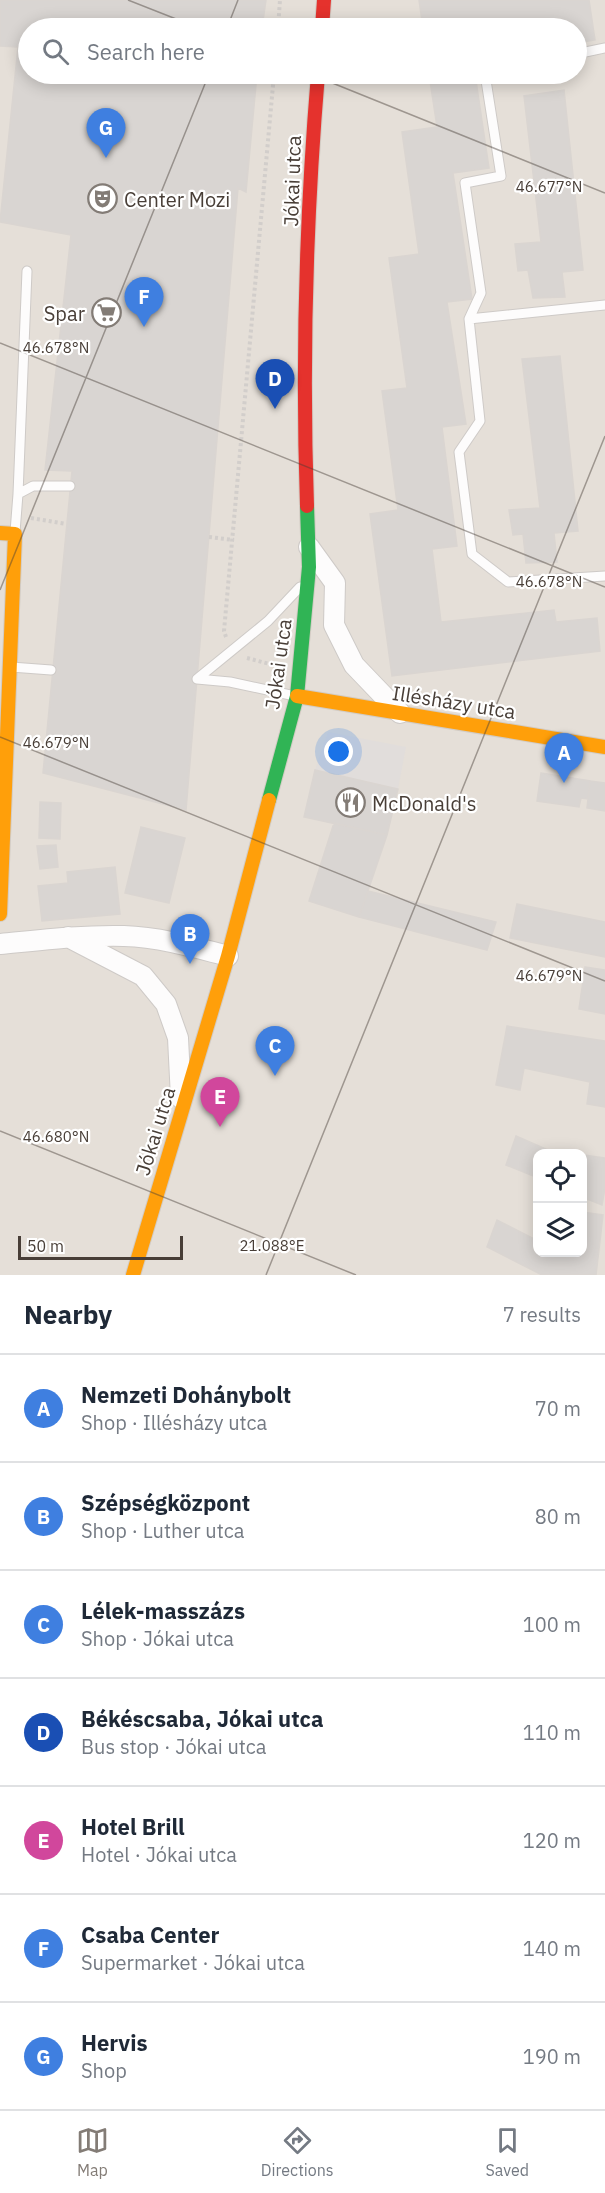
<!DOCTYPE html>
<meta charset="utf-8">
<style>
body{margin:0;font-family:"IBM Plex Sans",sans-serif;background:#f2f2f3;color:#1f2937}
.controls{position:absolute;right:18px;bottom:18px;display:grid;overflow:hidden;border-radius:12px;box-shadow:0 3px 15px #0003}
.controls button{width:54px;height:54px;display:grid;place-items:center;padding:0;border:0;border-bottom:2px solid #e0e1e3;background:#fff;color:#1f2937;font:30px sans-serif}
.scale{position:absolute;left:18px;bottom:15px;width:165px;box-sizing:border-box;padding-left:6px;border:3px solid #483e37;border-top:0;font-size:16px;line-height:21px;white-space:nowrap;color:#483e37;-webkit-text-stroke:4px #fff;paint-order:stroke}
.you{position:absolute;left:339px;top:752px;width:21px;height:21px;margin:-15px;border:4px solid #fff;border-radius:50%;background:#1a73e8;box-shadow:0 0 0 9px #1a73e833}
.badge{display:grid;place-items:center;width:39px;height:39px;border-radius:50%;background:#837c76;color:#fff;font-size:20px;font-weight:700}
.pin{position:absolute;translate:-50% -50px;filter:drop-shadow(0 2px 3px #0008)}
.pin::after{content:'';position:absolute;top:32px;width:21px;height:18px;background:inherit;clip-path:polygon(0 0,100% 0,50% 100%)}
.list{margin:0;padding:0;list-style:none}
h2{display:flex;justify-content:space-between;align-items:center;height:78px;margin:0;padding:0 24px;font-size:26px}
h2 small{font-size:20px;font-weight:400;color:#747a83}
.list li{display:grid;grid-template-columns:39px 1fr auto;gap:18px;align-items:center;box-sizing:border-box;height:108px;padding:0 24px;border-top:2px solid #e0e1e3}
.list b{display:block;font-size:22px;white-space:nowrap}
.list p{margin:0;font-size:20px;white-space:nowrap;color:#747a83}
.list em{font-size:20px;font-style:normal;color:#747a83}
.icon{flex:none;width:33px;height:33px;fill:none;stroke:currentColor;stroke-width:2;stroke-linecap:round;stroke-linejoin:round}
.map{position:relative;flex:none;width:605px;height:1275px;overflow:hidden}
.search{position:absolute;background:#fff;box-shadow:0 3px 15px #0003;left:18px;right:18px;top:18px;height:66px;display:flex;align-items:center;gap:15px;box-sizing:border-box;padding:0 21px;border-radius:33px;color:#747a83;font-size:22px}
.sheet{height:834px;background:#fff}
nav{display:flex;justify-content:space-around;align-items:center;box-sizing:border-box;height:84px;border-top:2px solid #e0e1e3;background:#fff;font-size:16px;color:#747a83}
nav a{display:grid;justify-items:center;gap:3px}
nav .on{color:#837c76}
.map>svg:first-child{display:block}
.residential{fill:#e5dfd8;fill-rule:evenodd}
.parking{fill:#e1dddb}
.building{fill:#d9d5d2;stroke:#dad5d1;stroke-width:1.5}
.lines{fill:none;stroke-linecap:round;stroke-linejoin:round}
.lane-casing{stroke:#cecac7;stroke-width:11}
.street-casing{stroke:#cecac7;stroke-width:22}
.fast-casing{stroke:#d2cbc3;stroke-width:16}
.slow-casing{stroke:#d2cbc3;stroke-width:16}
.jam-casing{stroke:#d2cbc3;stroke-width:16}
.path{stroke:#d2cecb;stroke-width:4;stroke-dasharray:3 3;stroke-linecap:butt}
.lane{stroke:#fdfcfc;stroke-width:9}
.street{stroke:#fdfcfc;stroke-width:20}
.fast{stroke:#30b455;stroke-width:14}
.slow{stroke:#ff9f0a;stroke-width:14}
.jam{stroke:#e5322d;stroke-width:14}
.ticks{fill:none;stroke:#483e37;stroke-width:1.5;stroke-opacity:0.45}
.labels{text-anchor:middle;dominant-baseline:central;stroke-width:4.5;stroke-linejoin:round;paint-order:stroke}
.street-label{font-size:20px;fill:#483e37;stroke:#fff}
.poi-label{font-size:20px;fill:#483e37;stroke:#fff;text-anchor:start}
.ticks-label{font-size:15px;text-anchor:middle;fill:#483e37;stroke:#fff;stroke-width:4.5;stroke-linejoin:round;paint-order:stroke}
</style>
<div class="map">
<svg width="605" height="1275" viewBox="0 0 605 1275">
<rect width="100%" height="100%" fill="#f1eeeb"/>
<path class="residential" d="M0 0H605V1275H0ZM28 28H576V74H28ZM538 1154H582V1252H538Z"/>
<path class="parking" d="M328 732 406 747 398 789 315 770Z"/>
<path class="building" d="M0 0H266L262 28H28V74H257L246 192 238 188 186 810 43 773 72 471 45 470 71 235 0 222 18 47 0 46Z
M419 0H589L595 40 576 43V28H564L562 18 515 25 516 28H423Z
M429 74H475L489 168 453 173 472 299 447 302 466 424 442 427 457 546 432 549 441 622 554 610 556 622 597 618 600 651 392 676 370 514 398 510 382 391 407 388 389 258 419 254 402 132 437 127Z
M564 90 583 270 562 272 565 297 533 298 528 270 518 271 515 244 541 242 524 96Z
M560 356 578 531 554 533 557 562 526 563 523 534 513 535 509 510 540 508 522 359Z
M315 770 398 789 387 835 304 817Z
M541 773 590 781 588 799 581 798 579 807 537 801Z
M590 781 605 783V811L587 808Z
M40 802 61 803 60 839 39 838Z
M334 823 387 835 359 917 309 901Z
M141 827 185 838 169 903 125 893Z
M56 845 58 867 40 869 37 846Z
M115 867 120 914 42 921 38 886 68 883 67 872Z
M368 891 496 922 487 950 359 917Z
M517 904 605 922V957L510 938Z
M585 967 605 970V1014L579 1009Z
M507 1026 605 1041V1107L587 1104 590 1082 524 1068 520 1090 496 1085Z
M516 1136 557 1154H538V1178L506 1165Z
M584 1155 605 1158V1188L602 1205 582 1197Z
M582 1212 603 1215 596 1275H542L487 1247 497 1220 538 1241V1252H561L571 1258V1252H582Z"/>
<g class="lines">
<defs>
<path id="lane" d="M576 54 605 48
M485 74 501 176 465 183 481 293 469 319 480 421 459 452 472 554 508 582 605 576
M469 319 605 305
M18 494 27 271
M15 532 18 494 33 486H70
M11 667 51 670
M197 679 268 621 300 587
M197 679 230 682 295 696"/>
<path id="street" d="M309 547 335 583 334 625 354 665 400 713
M68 937 143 976 166 1004 178 1038 181 1098
M0 944C41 940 82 935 124 936 159 937 194 947 228 956"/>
<path id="fast" d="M269 800 297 696 309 567 307 506"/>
<path id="slow" d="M0 533 15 534 0 914
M297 696 605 747
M133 1275 228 956 269 800"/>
<path id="jam" d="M322 28 324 0
M307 506C302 363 306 217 318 74"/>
</defs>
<use href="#lane" class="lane-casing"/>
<use href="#street" class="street-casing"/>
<use href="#fast" class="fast-casing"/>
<use href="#slow" class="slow-casing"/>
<use href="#jam" class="jam-casing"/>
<path class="path" d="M278 28 280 0
M31 518 66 524
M209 537 234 540
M226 637 224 631 274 74
M247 658 277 666"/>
<use href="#lane" class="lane"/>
<use href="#street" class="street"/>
<use href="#fast" class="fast"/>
<use href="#slow" class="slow"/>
<use href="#jam" class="jam"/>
</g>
<path class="ticks" d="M128 0 199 28M227 28 238 0M310 74 605 193M0 343 605 587M0 590 209 74M0 737 605 981M0 1131 356 1275M266 1275 605 436"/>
<defs>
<symbol id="theatre-ring" viewBox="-11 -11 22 22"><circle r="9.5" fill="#fff" stroke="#837c76" stroke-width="1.5"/><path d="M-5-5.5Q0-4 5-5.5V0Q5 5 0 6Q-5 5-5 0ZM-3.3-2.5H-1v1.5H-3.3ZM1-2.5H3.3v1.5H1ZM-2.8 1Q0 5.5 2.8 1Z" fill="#837c76"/></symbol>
<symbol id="supermarket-ring" viewBox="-11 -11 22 22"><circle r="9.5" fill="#fff" stroke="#837c76" stroke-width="1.5"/><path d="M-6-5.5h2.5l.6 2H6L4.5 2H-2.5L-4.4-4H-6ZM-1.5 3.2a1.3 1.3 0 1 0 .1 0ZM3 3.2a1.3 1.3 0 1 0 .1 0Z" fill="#837c76"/></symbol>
<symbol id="restaurant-ring" viewBox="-11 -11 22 22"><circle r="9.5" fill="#fff" stroke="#837c76" stroke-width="1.5"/><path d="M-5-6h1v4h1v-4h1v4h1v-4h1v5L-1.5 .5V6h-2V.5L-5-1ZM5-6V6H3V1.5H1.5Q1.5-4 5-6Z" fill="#837c76"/></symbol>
</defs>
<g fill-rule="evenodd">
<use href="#theatre-ring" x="86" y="182" width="33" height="33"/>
<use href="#supermarket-ring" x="90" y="296" width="33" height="33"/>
<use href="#restaurant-ring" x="334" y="786" width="33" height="33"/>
</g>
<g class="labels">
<g class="street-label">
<text transform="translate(292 181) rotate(-88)">Jókai utca</text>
<text transform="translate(278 664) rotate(-82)">Jókai utca</text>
<text transform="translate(454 702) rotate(9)">Illésházy utca</text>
<text transform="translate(155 1131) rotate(-73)">Jókai utca</text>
</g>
<g class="poi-label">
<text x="124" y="199">Center Mozi</text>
<text x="85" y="313" text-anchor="end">Spar</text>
<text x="372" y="803">McDonald's</text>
</g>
</g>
<g class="ticks-label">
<text x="549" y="192">46.677°N</text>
<text x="56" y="353">46.678°N</text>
<text x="549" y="587">46.678°N</text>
<text x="56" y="748">46.679°N</text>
<text x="549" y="981">46.679°N</text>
<text x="56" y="1142">46.680°N</text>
<text x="272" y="1251">21.088°E</text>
</g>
</svg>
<div class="controls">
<button><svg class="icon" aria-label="locate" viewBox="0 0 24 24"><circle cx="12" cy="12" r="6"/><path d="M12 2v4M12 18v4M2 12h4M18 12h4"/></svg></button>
<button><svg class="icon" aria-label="layers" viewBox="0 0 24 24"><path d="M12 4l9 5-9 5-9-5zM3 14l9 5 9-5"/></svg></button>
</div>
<div class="scale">50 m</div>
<div class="you"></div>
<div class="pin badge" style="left:564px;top:783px;background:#3f7fe0">A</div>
<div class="pin badge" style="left:190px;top:964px;background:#3f7fe0">B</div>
<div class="pin badge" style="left:275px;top:1076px;background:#3f7fe0">C</div>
<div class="pin badge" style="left:275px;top:409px;background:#1a4fb4">D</div>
<div class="pin badge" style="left:220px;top:1127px;background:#d1479c">E</div>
<div class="pin badge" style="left:144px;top:327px;background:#3f7fe0">F</div>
<div class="pin badge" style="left:106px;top:158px;background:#3f7fe0">G</div>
<div class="search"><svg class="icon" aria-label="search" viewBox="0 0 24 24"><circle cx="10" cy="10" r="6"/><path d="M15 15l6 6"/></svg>Search here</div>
</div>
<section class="sheet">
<h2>Nearby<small>7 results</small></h2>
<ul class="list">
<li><span class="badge" style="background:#3f7fe0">A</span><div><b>Nemzeti Dohánybolt</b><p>Shop · Illésházy utca</p></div><em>70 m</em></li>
<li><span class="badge" style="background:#3f7fe0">B</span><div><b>Szépségközpont</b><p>Shop · Luther utca</p></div><em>80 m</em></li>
<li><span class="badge" style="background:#3f7fe0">C</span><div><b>Lélek-masszázs</b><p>Shop · Jókai utca</p></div><em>100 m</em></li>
<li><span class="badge" style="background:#1a4fb4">D</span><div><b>Békéscsaba, Jókai utca</b><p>Bus stop · Jókai utca</p></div><em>110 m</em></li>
<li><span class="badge" style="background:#d1479c">E</span><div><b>Hotel Brill</b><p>Hotel · Jókai utca</p></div><em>120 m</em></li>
<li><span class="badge" style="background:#3f7fe0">F</span><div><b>Csaba Center</b><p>Supermarket · Jókai utca</p></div><em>140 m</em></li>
<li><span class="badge" style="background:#3f7fe0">G</span><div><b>Hervis</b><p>Shop</p></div><em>190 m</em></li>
</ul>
</section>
<nav>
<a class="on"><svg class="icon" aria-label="map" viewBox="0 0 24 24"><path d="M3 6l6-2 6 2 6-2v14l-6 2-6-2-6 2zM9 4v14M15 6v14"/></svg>Map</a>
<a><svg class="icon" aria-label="directions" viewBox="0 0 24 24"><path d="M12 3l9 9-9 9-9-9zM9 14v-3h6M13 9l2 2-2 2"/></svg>Directions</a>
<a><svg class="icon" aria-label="saved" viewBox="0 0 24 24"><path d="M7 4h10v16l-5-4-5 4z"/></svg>Saved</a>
</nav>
